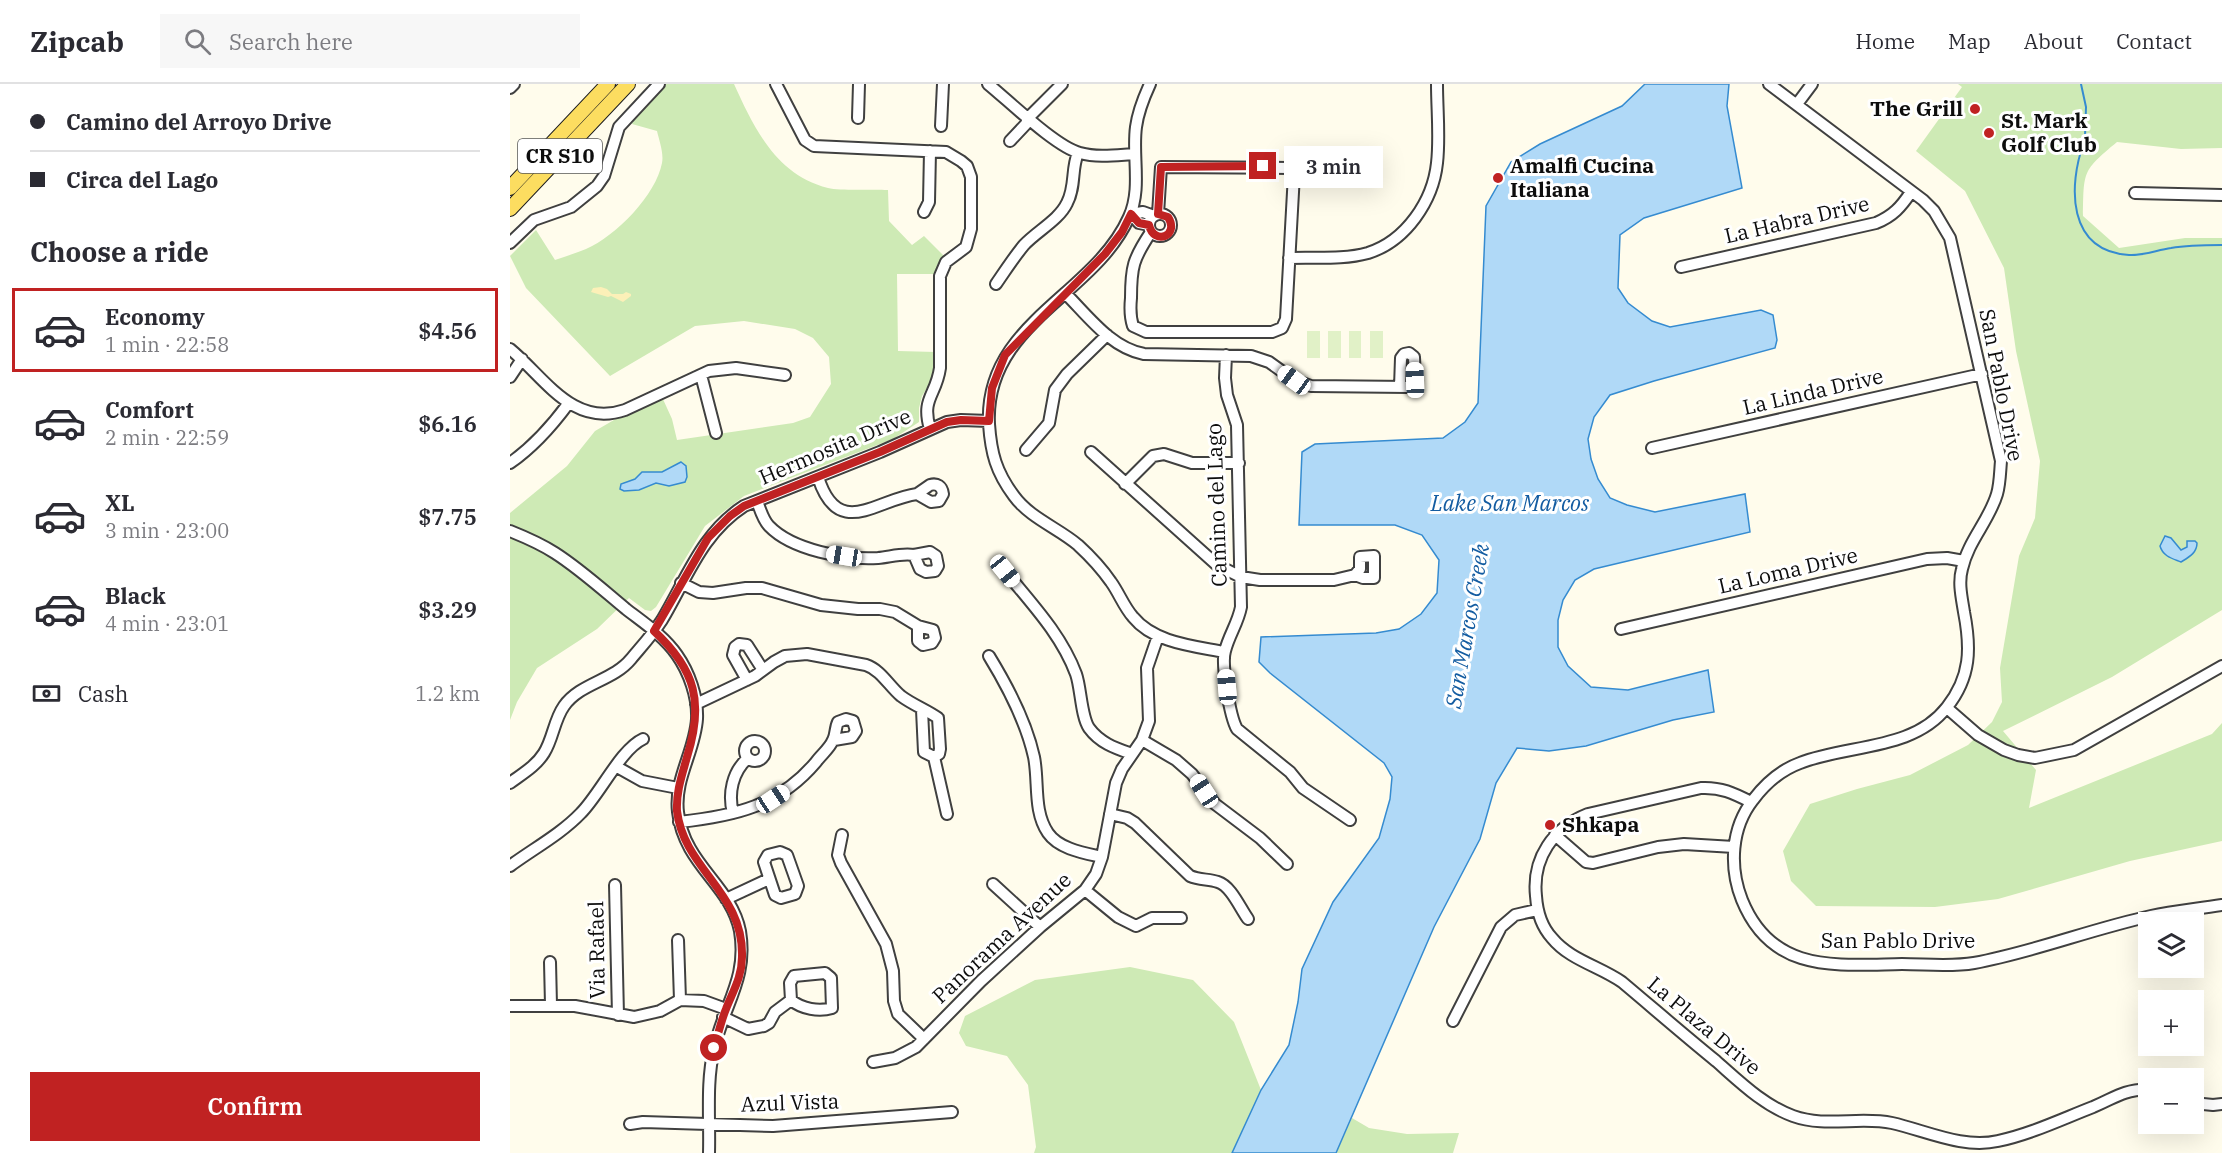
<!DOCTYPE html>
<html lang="en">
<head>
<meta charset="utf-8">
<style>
	:root { --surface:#fff; --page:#f7f7f7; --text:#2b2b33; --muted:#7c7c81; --line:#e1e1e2; --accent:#c02222 }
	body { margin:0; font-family:"IBM Plex Serif",serif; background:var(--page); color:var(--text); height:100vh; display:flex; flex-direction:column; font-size:22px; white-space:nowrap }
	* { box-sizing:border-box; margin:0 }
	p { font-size:20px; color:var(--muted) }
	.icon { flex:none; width:33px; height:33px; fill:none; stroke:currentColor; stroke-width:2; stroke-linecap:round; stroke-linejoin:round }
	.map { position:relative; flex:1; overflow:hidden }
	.details { display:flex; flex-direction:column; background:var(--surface); width:510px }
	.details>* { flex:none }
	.guide { display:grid; align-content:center; height:132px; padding:0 30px; background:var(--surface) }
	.tools { position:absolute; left:1628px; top:828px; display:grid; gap:12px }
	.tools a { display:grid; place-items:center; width:66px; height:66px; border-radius:0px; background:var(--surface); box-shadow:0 6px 24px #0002; font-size:30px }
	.end { position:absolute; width:27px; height:27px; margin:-14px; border:8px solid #c02222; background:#fff; box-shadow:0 0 0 3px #fff }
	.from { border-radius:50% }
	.bubble { position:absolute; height:42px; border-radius:0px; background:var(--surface); box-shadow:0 6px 24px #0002; font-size:20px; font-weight:600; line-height:42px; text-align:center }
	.car { position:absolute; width:18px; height:36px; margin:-18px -9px; border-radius:8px; box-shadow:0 0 4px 2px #0007; background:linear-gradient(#fff 24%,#345 0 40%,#fff 0 76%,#345 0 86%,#fff 0) }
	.guide b { display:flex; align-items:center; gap:21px; height:57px; font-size:22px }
	.guide b+b { border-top:2px solid var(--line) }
	.guide i { width:15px; height:15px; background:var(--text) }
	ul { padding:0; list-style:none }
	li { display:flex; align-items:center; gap:18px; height:84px; margin:0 12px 9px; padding:0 18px; border:3px solid transparent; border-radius:0px }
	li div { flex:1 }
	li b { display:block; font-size:22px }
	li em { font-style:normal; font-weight:600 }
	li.selected { border-color:var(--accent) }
	li>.icon { width:54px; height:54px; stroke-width:1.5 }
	h2 { padding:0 30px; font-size:27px; line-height:72px }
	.pay { display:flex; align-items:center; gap:15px; height:66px; padding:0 30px; font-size:22px }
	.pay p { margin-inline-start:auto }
	.primary-button { display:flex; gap:12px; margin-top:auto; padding:12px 30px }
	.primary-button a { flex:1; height:69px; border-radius:0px; background:var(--accent); color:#fff; font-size:24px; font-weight:600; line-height:69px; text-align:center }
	header { display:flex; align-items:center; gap:36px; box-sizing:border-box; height:84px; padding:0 30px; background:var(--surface); border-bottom:2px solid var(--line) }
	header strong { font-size:28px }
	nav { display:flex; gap:33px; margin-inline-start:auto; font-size:21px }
	.search { width:420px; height:54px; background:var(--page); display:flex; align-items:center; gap:15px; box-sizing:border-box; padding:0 21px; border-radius:0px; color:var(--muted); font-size:22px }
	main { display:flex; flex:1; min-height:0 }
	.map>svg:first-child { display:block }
	.green { fill:#ceeab5 }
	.sand { fill:#fcf0b8 }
	.pitch { fill:#e1f1c7 }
	.water { fill:#b0d9f7; stroke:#358bd0; stroke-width:1.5 }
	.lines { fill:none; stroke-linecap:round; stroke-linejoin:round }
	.stream { stroke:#358bd0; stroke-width:2 }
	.minor-casing { stroke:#404040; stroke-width:14 }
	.major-casing { stroke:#1e1e1e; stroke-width:16 }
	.minor { stroke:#fff; stroke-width:10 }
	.major { stroke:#fcdd60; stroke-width:14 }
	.route { stroke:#c02222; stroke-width:8 }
	.poi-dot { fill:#c02222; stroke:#fff; stroke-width:2 }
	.labels { text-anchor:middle; stroke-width:6; stroke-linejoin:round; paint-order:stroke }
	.shield { fill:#fff; stroke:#565656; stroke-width:1.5 }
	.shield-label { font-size:20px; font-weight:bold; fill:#0d0d0d }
	.poi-label { font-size:21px; font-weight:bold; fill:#0d0d0d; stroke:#fff; text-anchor:start }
	.street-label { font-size:21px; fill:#0d0d0d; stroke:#fff }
	.water-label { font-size:22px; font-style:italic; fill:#135ca1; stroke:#fff }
</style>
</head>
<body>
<header>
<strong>Zipcab</strong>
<div class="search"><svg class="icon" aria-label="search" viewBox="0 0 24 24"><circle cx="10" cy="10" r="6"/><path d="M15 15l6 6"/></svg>Search here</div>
<nav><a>Home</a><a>Map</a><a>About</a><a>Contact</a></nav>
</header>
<main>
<section class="details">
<div class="guide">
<b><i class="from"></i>Camino del Arroyo Drive</b>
<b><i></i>Circa del Lago</b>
</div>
<h2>Choose a ride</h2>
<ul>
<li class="selected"><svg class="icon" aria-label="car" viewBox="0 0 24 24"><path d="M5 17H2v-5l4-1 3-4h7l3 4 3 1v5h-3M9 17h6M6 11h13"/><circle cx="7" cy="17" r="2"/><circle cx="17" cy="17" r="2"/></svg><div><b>Economy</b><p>1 min · 22:58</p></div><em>$4.56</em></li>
<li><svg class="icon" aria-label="car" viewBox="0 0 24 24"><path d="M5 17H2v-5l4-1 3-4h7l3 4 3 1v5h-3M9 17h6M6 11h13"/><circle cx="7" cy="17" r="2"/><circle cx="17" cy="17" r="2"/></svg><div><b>Comfort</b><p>2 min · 22:59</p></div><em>$6.16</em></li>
<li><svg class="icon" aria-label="car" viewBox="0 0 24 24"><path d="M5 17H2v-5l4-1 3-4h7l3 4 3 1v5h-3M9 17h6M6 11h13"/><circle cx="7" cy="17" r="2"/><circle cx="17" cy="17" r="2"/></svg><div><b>XL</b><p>3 min · 23:00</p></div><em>$7.75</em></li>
<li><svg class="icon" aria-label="car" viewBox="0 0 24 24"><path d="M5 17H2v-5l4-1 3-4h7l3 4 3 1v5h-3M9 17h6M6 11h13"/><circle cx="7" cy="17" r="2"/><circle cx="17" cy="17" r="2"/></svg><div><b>Black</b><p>4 min · 23:01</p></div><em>$3.29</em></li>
</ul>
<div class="pay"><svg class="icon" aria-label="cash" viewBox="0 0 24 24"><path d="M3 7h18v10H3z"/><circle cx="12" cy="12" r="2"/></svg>Cash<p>1.2 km</p></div>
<div class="primary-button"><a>Confirm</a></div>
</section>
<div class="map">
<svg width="1712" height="1069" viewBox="0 0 1712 1069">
	<rect width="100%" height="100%" fill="#fffcec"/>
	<path class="green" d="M 152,0 L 224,0 C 244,44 266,91 318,104 C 330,107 363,105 378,106 L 379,137 L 402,161 L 414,152 L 435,173 L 428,180 L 424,190 L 387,190 L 388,267 L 426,268 L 425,291 L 412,312 L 409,324 L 409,338 L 383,355 L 234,412 L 195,442 L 146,523 L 141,527 L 135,526 L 119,514 L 87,545 L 27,584 L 7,618 L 0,636 L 0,429 L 57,382 L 85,347 L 128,322 L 152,313 L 162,335 L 167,356 L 283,339 L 300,333 L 321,300 L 319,273 L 303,254 L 285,245 L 234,237 L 185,242 L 100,292 L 16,204 L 0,172 L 26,146 L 45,176 C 56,172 67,169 76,165 C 106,152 146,111 152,79 C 154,69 149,56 147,47 L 122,40 L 127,27 Z
		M 1448,0 L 1712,0 L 1712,64 L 1671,65 L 1607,58 C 1572,87 1574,87 1573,132 L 1609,164 L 1675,154 L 1712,154 L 1712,526 L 1602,593 L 1493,647 L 1526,686 L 1519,724 L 1702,650 L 1712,639 L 1712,757 L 1620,777 L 1488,815 L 1425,823 L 1306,822 L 1281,797 L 1273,767 L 1300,720 L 1347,705 L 1400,691 L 1458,661 L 1482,638 L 1492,618 L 1490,584 L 1509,472 L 1525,434 L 1530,377 L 1506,267 L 1494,184 L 1455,107 L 1406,67 L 1452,3 Z
		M 620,883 L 683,896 L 724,938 L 751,1006 L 722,1069 L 524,1069 L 526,1063 L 518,1001 L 497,972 L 456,962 L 449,949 L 455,932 L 525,896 Z
		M 842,1034 L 859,1044 L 897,1050 L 949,1049 L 943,1069 L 826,1069 Z"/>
	<path class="sand" d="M 91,203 L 97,205 L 102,210 L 113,210 L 116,208 L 121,210 L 121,212 L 113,218 L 101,212 L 98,213 L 81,208 L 83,204 Z"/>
	<path class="pitch" d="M 797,247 L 810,247 L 810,274 L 797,274 Z
		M 818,247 L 831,247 L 831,274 L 818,274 Z
		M 839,247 L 851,247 L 851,274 L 839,274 Z
		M 860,247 L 873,247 L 873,274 L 860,274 Z"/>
	<path class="water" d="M 1135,0 L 1219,0 L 1217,22 L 1232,104 L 1134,134 L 1110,151 L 1108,204 L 1118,219 L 1142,237 L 1160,243 L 1251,226 L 1263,231 L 1267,256 L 1265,264 L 1144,297 L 1100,311 L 1084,333 L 1078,355 L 1081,375 L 1088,395 L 1100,414 L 1117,421 L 1145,428 L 1235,410 L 1240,448 L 1084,485 L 1065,496 L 1053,516 L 1048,536 L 1048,563 L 1058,582 L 1081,603 L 1118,606 L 1198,586 L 1204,628 L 1163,636 L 1076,662 L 1039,667 L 1007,664 L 986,699 L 970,755 L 924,843 L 826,1069 L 722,1069 L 751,1006 L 779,961 L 788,918 L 792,885 L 823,818 L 869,754 L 880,715 L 882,693 L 874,679 L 760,589 L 749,578 L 751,553 L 866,549 L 889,545 L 911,530 L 927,509 L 929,476 L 912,451 L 885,441 L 789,441 L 792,368 L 805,360 L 933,354 L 955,338 L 968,319 L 976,122 L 1001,78 L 1030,60 L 1112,22 Z
		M 171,378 L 176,382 L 177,393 L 175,398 L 159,402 L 146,399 L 129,406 L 114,407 L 110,405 L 111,400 L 125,395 L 132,388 L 152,388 Z
		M 1655,452 L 1661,454 L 1671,466 L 1677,463 L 1677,457 L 1685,457 L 1687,459 C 1687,469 1679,473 1671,478 C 1664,475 1653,473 1650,462 Z"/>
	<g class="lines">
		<path class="stream" d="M 1571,0 L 1576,23 L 1575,53
			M 1574,58 C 1558,102 1557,167 1619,171 C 1633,172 1647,166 1661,164 C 1678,161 1695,161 1712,161"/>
		<defs>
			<path id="minor" d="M 266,0 L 295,56 L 304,62 L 436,68 L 451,77 L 457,82 L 461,93 L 461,145 L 456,163 L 436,178 L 430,192 L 430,284 C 426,312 411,314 420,345
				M 478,0 C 499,17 546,63 570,69 C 588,74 607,71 625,70
				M 640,0 C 634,13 628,28 626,43 C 622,72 632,105 619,133 C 584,212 474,239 479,340 C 481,369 486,388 504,412 C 520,434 548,444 568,461 C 580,472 592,485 601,498 C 609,509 614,523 623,533 C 644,559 684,562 714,568
				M 1259,0 L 1413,116 L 1424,127 L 1440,154 L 1491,377 C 1490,388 1490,400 1487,410 C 1479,437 1458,457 1452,485 C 1448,499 1452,515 1454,528 C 1461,564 1461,593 1437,623 C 1403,667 1338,660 1290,679 C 1271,686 1255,700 1243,716 C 1221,744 1219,783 1232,816 C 1262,890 1326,881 1392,880 C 1415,880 1441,883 1464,879 C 1524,868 1581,845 1641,832 C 1664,827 1688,825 1712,821
				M 0,4 L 4,0
				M 1287,20 L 1302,0
				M 348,34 L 349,0
				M 431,42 L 433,0
				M 500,57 L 516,40 L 518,34 L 552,0
				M 1625,109 L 1712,111
				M 414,128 L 419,118 L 420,67
				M639 141a11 11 0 1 1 22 0a11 11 0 1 1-22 0Z
				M 639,141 L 629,139 L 621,130 L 633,128 L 644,132
				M 641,148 C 623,175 621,183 621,214 C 620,224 620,233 623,242 L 636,248 L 762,248 L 772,244 L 776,235 L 784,90 L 779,84 L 651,83 L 648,130
				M 0,159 L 24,136 L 61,123 L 87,102 L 94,92 L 109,43 L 149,0
				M 779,174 C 805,173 833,176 858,169 C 896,157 923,117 927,79 C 930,53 927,26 927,0
				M 1171,183 L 1366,139 C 1383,132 1391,123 1401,108
				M 486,200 C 495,187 504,173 514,161 C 527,147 549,136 557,119 C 566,102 561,85 568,69
				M 555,209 C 578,232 601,264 634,270 L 741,272 L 759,278 L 784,296 L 801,302 L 899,303 L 903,302 L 905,296 L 904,273 L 899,269 L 894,270 L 891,274 L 890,303
				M 0,265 C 35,294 63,344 115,326 L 199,287 L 226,284 L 275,291
				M 716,271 L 715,294 L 717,311 L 727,341 L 731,523 C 728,539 719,551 715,567 C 711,580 720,633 727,645 L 780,688 L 793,704 L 840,736
				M 191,291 L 206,349
				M 0,293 L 12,275
				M 1142,364 L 1472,290
				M 516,366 L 539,339 L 545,306 L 557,290 L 597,251
				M 581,368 L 707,481 L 731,493 L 750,496 L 824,496 L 845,491 L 853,494 L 864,494 L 864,472 L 850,473 L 850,485 L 845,491
				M 0,379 C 23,363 41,343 58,320
				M 308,393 C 328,457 367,415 407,410
				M 615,400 L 643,372 L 654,370 L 682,379 L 729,379
				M 420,401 C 427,399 432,402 433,410 L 429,417 L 421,418 L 407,410 Z
				M 247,417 C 250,425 253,436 259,442 C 282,466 335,476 368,474 C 380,473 391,469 404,471
				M 0,447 C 15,453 31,460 45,469 C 70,485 93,506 116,525 C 134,539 154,552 167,571 C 179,588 188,613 187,635 C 185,667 164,695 168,728 C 174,781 221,801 230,847 C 238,895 214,920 204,965 C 196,998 200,1035 199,1069
				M 420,468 L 426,472 L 428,482 L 425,487 L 416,488 L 410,485 L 404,471 Z
				M 495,487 C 521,519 551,550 566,590 C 571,604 571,632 579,644 C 590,659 605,664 622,670
				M 171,499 L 189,508 L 203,509 L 236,504 L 252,504 L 311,521 L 348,525 L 370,525 L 385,528 L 408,542
				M 408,542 L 423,546 L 425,554 L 422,559 L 413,561 L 408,557 Z
				M 1111,545 L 1417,475 L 1437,474 L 1454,477
				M 479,572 C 498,603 516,637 524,673 C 529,698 523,727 538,749 C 549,765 574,769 592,773
				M 237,596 L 223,571 L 225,563 L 229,560 L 237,561 L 253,586
				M 186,620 L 245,592 L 264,578 L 275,572 L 297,570 L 356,581 C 371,586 379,602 391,612 C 403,621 417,626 428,634 L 430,665 L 429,670 L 424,673
				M 1437,624 L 1468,651 L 1494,666 L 1508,671 L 1525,674 L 1564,666 L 1712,582
				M 412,626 L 414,668 L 424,673
				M 632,656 L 666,676 L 682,690 L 705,720 L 750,754 L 777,780
				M235 667a10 10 0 1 1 20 0a10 10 0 1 1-20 0Z
				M 424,673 L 437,730
				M 107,683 L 132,697 L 168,704
				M 0,699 C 12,690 26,682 34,669 C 43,655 44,636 54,622 C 70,599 103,597 121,575 C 131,563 143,550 152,536 C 177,494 192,449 234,422 L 370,368 L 437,338 L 451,336 L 479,337
				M 1241,718 C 1223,709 1211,703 1191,704 L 1078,730 C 1043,744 1022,774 1026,812 C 1027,827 1031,842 1042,854 C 1060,876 1089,882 1112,898 C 1143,924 1174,951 1206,977 C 1230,998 1253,1021 1283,1032 C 1316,1044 1349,1032 1382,1039 C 1417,1047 1453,1065 1488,1057 C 1521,1050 1552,1035 1583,1023 C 1607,1013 1610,1007 1638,1005
				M 223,729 C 218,710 222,688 238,674
				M 600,730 L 617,734 L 625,739 L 680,792 C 689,796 699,795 708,798 C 721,802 730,824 738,835
				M 169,738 C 225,732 269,722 306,678 C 311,671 320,664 323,656 C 326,651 325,644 328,638 L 336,635 L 343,637 L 346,647 L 342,653 L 324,656
				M 332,751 L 328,771 L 331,779 L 376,860 L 383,887 L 384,917 L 388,930 L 414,955
				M 1045,751 L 1076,778 L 1083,779 L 1148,763 L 1174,760 L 1224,763
				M 270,768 L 277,771 L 288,802 L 285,810 L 271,814 L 265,811 L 254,778 L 258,771 Z
				M 0,782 C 23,765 51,750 71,729 C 90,710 111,665 133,655
				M 483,800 L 530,843
				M 105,801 L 108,931
				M 575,806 L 608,833 L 626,842 L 642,834 L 671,834
				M 216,815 L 259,795
				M 168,856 L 170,916
				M 40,878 L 41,921
				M 315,889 L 321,894 L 322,924 C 309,928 292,925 281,916 L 280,899 L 284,892 Z
				M 0,922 L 65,922 L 124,933 L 150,927 L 170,916 L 194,917 L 216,925
				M 213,933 L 238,945 L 254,942 L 259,939 L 265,928 L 281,916
				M 943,937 L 991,843 L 1005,831 L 1027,826
				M 363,978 L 385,974 L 406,963 L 471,897 L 530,843 L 575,806 L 586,790 L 592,773 L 606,699 L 612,685 L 632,656 L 639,637 L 637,584 L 648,552
				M 1683,1019 L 1703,1021 L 1712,1020
				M 120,1040 L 133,1038 L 263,1042 L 442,1028"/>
			<path id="major" d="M 0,104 L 98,0
				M 0,125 L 118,0"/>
		</defs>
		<use href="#minor" class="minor-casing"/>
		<use href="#major" class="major-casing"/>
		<use href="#minor" class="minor"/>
		<use href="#major" class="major"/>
	</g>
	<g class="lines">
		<path class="route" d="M 204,964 C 208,951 211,937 216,925 C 223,907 232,893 232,873 C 234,808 174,786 167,727 C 166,708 172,691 177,673 C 194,619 186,586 144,547 L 198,454 L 220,432 L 234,422 L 370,368 L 437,338 L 451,336 L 479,337 L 482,304 L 495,271 L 595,170 L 612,148 L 621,130 L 629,139 L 639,141 C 644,162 670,152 658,133 L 648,130 L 651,83 L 753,82"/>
	</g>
	<g class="poi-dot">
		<circle cx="1465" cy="25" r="6"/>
		<circle cx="1479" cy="49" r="6"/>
		<circle cx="988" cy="94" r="6"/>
		<circle cx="1040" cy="741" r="6"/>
	</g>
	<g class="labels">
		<rect class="shield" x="8" y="55" width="84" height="34" rx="4.5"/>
		<g class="shield-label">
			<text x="50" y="79">CR S10</text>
		</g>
		<g class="poi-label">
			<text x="1453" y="32" text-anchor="end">The Grill</text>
			<text x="1491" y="44">St. Mark<tspan x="1491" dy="24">Golf Club</tspan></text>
			<text x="1000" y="89">Amalfi Cucina<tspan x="1000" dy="24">Italiana</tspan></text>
			<text x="1052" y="748">Shkapa</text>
		</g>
		<g class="street-label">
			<text transform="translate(1287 136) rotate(-13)" y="7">La Habra Drive</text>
			<text transform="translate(1491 301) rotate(79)" y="7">San Pablo Drive</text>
			<text transform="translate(1303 308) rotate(-13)" y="7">La Linda Drive</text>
			<text transform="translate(325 363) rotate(-23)" y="7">Hermosita Drive</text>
			<text transform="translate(707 421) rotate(-92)" y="7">Camino del Lago</text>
			<text transform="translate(1278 487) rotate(-13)" y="7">La Loma Drive</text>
			<text transform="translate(492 854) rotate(-43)" y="7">Panorama Avenue</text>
			<text x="1388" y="864">San Pablo Drive</text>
			<text transform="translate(87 866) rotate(-91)" y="7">Via Rafael</text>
			<text transform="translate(1194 942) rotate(40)" y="7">La Plaza Drive</text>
			<text transform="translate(280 1019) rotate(-2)" y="7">Azul Vista</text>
		</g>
		<g class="water-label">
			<text x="1000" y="427">Lake San Marcos</text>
			<text transform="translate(957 542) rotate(-80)" y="8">San Marcos Creek</text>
		</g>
	</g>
</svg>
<div class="tools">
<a><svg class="icon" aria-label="layers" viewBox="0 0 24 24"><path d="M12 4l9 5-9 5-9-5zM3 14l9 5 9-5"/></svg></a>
<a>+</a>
<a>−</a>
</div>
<i class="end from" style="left:204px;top:964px"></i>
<i class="end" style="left:753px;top:82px"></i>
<div class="bubble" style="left:774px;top:62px;width:99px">3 min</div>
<i class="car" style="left:784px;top:296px;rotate:306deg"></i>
<i class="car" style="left:905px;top:296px;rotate:358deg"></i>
<i class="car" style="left:334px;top:472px;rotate:279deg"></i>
<i class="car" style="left:495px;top:487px;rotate:141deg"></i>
<i class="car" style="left:717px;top:603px;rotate:355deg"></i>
<i class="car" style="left:694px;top:707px;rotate:327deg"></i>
<i class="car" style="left:263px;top:715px;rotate:57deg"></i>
</div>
</main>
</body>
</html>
